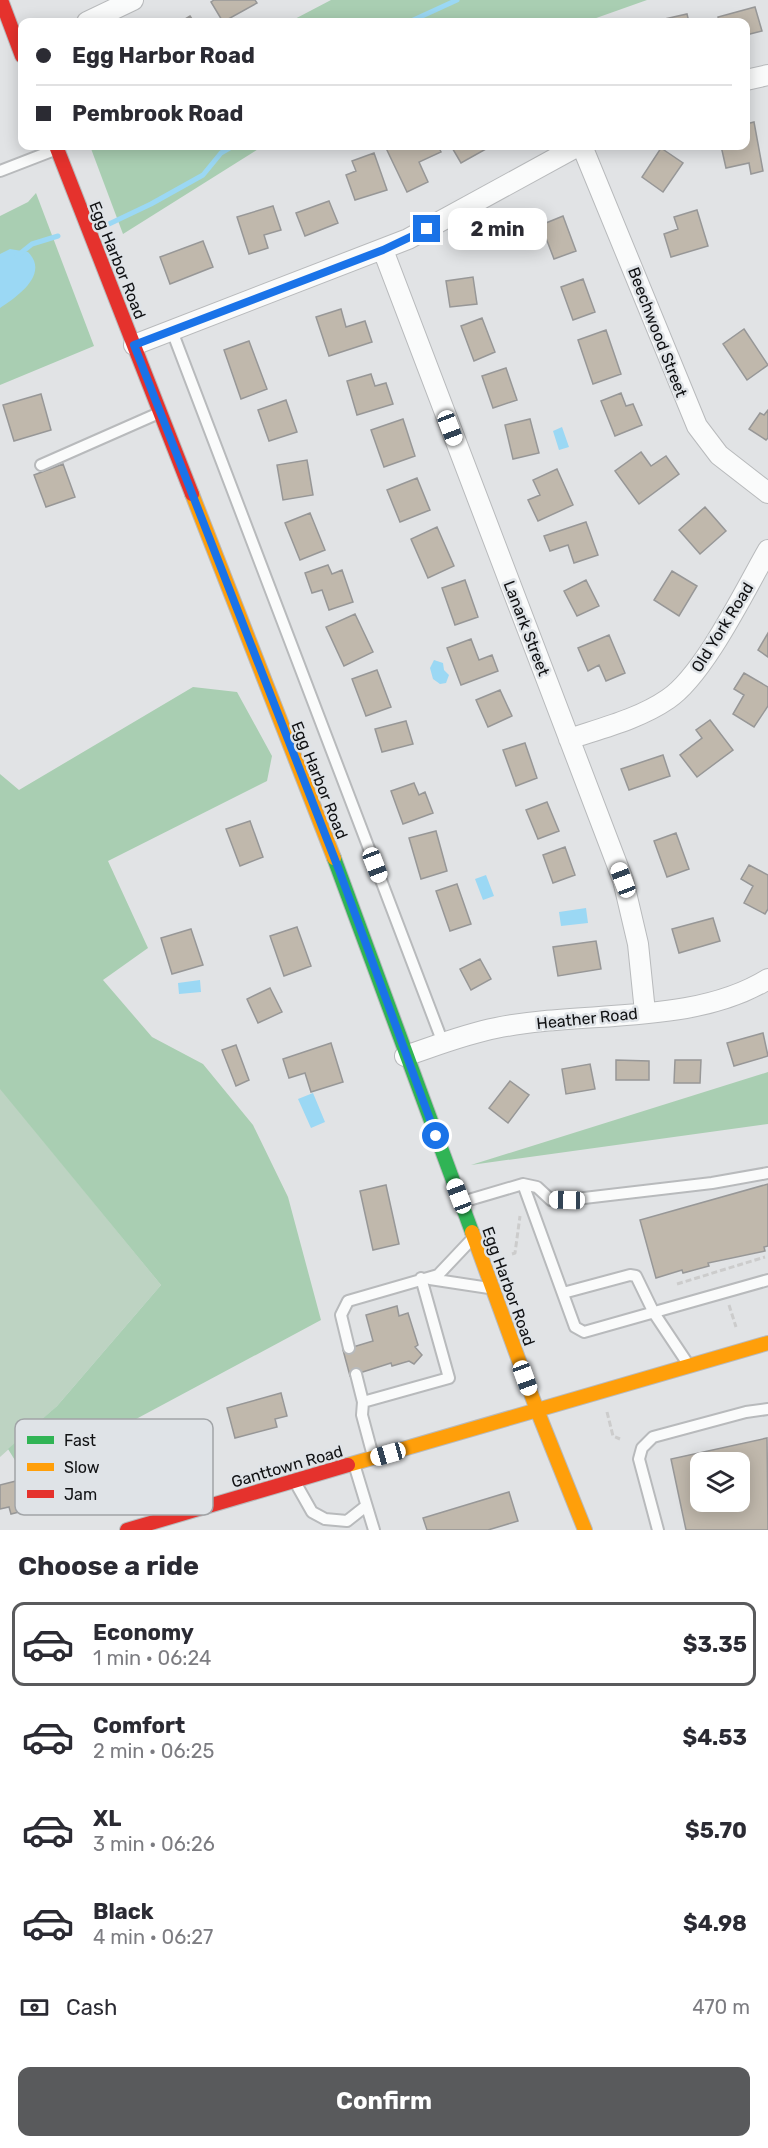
<!DOCTYPE html>
<html lang="en">
<head>
<meta charset="utf-8">
<style>
	:root { --surface:#fff; --page:#f2f2f3; --text:#2b2b33; --muted:#7c7c81; --line:#e1e1e2; --accent:#595a5c }
	body { margin:0; font-family:Rubik,sans-serif; background:var(--page); color:var(--text); height:100vh; display:flex; flex-direction:column; font-size:22px; white-space:nowrap }
	* { box-sizing:border-box; margin:0 }
	p { font-size:20px; color:var(--muted) }
	.icon { flex:none; width:33px; height:33px; fill:none; stroke:currentColor; stroke-width:2; stroke-linecap:round; stroke-linejoin:round }
	.map { position:relative; height:1530px; overflow:hidden }
	.side { display:flex; flex-direction:column; background:var(--surface); flex:1 }
	.side>* { flex:none }
	.top-card { position:absolute; left:18px; top:18px; width:732px; height:132px; border-radius:12px; box-shadow:0 3px 15px #0003; display:grid; align-content:center; height:132px; padding:0 18px; background:var(--surface) }
	.fabs { position:absolute; left:690px; top:1452px; display:grid; gap:12px }
	.fabs a { display:grid; place-items:center; width:60px; height:60px; border-radius:12px; background:var(--surface); box-shadow:0 3px 15px #0003; font-size:30px }
	.end { position:absolute; width:27px; height:27px; margin:-14px; border:8px solid #1a73e8; background:#fff; box-shadow:0 0 0 3px #fff }
	.from { border-radius:50% }
	.bubble { position:absolute; height:42px; border-radius:12px; background:var(--surface); box-shadow:0 3px 15px #0003; font-size:20px; font-weight:700; line-height:42px; text-align:center }
	.car { position:absolute; width:18px; height:36px; margin:-18px -9px; border-radius:8px; box-shadow:0 0 4px 2px #0007; background:linear-gradient(#fff 24%,#345 0 40%,#fff 0 76%,#345 0 86%,#fff 0) }
	.top-card b { display:flex; align-items:center; gap:21px; height:57px; font-size:22px }
	.top-card b+b { border-top:2px solid var(--line) }
	.top-card i { width:15px; height:15px; background:var(--text) }
	ul { padding:0; list-style:none }
	li { display:flex; align-items:center; gap:18px; height:84px; margin:0 12px 9px; padding:0 6px; border:3px solid transparent; border-radius:12px }
	li div { flex:1 }
	li b { display:block; font-size:22px }
	li em { font-style:normal; font-weight:700 }
	li.current { border-color:var(--accent) }
	li>.icon { width:54px; height:54px; stroke-width:1.5 }
	h2 { padding:0 18px; font-size:27px; line-height:72px }
	.pay { display:flex; align-items:center; gap:15px; height:66px; padding:0 18px; font-size:22px }
	.pay p { margin-inline-start:auto }
	.button { display:flex; gap:12px; margin-top:auto; padding:12px 18px }
	.button a { flex:1; height:69px; border-radius:12px; background:var(--accent); color:#fff; font-size:24px; font-weight:700; line-height:69px; text-align:center }
	.map>svg:first-child { display:block }
	.green { fill:#bdd3c2 }
	.forest { fill:#a9ceb2 }
	.water { fill:#9bd8f4 }
	.lines { fill:none; stroke-linecap:round; stroke-linejoin:round }
	.stream { stroke:#9bd8f4; stroke-width:5 }
	.building { fill:#c0b8ac; stroke:#979797; stroke-width:1.5; fill-rule:evenodd }
	.lane-casing { stroke:#b8babc; stroke-width:14 }
	.street-casing { stroke:#b8babc; stroke-width:22 }
	.fast-casing { stroke:#b8babc; stroke-width:16 }
	.slow-casing { stroke:#b8babc; stroke-width:16 }
	.jam-casing { stroke:#b8babc; stroke-width:16 }
	.path { stroke:#ccc; stroke-width:3; stroke-dasharray:6 3; stroke-linecap:butt }
	.lane { stroke:#fafbfb; stroke-width:10 }
	.street { stroke:#fafbfb; stroke-width:20 }
	.fast { stroke:#30b455; stroke-width:14 }
	.slow { stroke:#ff9f0a; stroke-width:14 }
	.jam { stroke:#e5322d; stroke-width:14 }
	.route { stroke:#1a73e8; stroke-width:8 }
	.labels { text-anchor:middle; stroke-width:5; stroke-linejoin:round; paint-order:stroke }
	.street-label { font-size:16px; fill:#101113; stroke:#dfe3e7 }
	.key { fill:#dfe3e7; stroke:#a1a4a7; stroke-width:1.5 }
	.key-label { font-size:16px; fill:#101113 }
</style>
</head>
<body>
<div class="map">
<svg width="768" height="1530" viewBox="0 0 768 1530">
	<rect width="100%" height="100%" fill="#e1e3e5"/>
	<path class="green" d="M 0,1088 L 161,1285 L 57,1406 L 0,1457 Z"/>
	<path class="forest" d="M 331,0 L 647,0 L 585,22 L 289,22 Z
		M 90,146 L 263,146 L 123,234 Z
		M 36,193 L 94,346 L 0,385 L 0,216 L 28,202 Z
		M 193,687 L 237,692 L 272,756 L 267,781 L 108,861 L 148,948 L 103,980 L 152,1037 L 203,1064 L 253,1125 L 288,1197 L 321,1320 L 26,1478 L 8,1449 L 57,1406 L 161,1285 L 0,1089 L 0,774 L 19,790 Z
		M 768,1072 L 768,1124 L 471,1165 Z"/>
	<path class="water" d="M 10,249 L 28,252 C 50,274 17,297 0,308 L 0,254 Z
		M 562,427 L 569,447 L 559,450 L 553,431 Z
		M 434,660 L 443,663 L 444,670 L 449,675 L 446,683 L 440,684 L 433,679 L 430,668 Z
		M 486,875 L 494,896 L 483,900 L 475,879 Z
		M 586,908 L 588,923 L 561,926 L 559,912 Z
		M 200,980 L 201,992 L 179,994 L 178,983 Z
		M 313,1093 L 325,1122 L 311,1128 L 298,1099 Z"/>
	<g class="lines">
		<path class="stream" d="M 409,22 L 457,0
			M 109,224 L 151,204 L 203,175 L 221,153 L 233,146
			M 17,256 L 32,244 L 58,236"/>
	</g>
	<path class="building" d="M 214,0 L 255,0 L 257,3 L 223,22 L 211,2 Z
		M 755,7 L 762,31 L 746,35 L 746,22 L 719,22 L 718,17 Z
		M 687,14 L 689,22 L 661,22 L 660,20 Z
		M 190,16 L 194,22 L 180,22 Z
		M 754,122 L 763,171 L 751,174 L 749,163 L 726,168 L 721,146 L 746,146 L 746,124 Z
		M 385,146 L 438,146 L 441,152 L 419,162 L 428,182 L 407,192 Z
		M 451,146 L 484,146 L 486,149 L 461,163 Z
		M 661,148 L 683,163 L 663,192 L 642,177 Z
		M 374,153 L 387,190 L 355,200 L 346,175 L 356,171 L 352,161 Z
		M 329,201 L 338,223 L 305,236 L 296,213 Z
		M 273,206 L 281,230 L 264,235 L 268,248 L 249,254 L 237,217 Z
		M 697,210 L 708,246 L 671,257 L 664,234 L 678,229 L 674,217 Z
		M 563,216 L 576,251 L 554,259 L 541,225 Z
		M 203,241 L 213,267 L 170,284 L 160,257 Z
		M 473,277 L 477,304 L 450,307 L 446,281 Z
		M 583,279 L 595,312 L 573,320 L 561,287 Z
		M 341,309 L 346,327 L 365,321 L 372,342 L 329,356 L 316,317 Z
		M 482,318 L 495,352 L 474,361 L 461,326 Z
		M 744,329 L 768,365 L 747,380 L 723,344 Z
		M 606,330 L 621,374 L 593,384 L 578,340 Z
		M 249,341 L 267,389 L 241,399 L 224,350 Z
		M 506,368 L 517,400 L 493,408 L 482,376 Z
		M 371,374 L 375,386 L 386,383 L 393,404 L 357,415 L 347,381 Z
		M 621,393 L 626,406 L 633,404 L 642,425 L 615,436 L 601,401 Z
		M 41,394 L 51,430 L 14,441 L 3,405 Z
		M 286,400 L 297,432 L 269,441 L 258,410 Z
		M 768,410 L 768,438 L 766,440 L 749,429 L 760,413 L 764,415 Z
		M 403,419 L 415,456 L 384,467 L 371,430 Z
		M 530,419 L 539,453 L 513,459 L 505,425 Z
		M 641,452 L 651,466 L 666,456 L 679,474 L 639,504 L 615,471 Z
		M 307,460 L 313,495 L 283,500 L 277,465 Z
		M 63,464 L 75,497 L 46,507 L 34,475 Z
		M 557,469 L 573,505 L 538,521 L 528,500 L 540,495 L 533,480 Z
		M 417,478 L 430,510 L 400,522 L 387,490 Z
		M 705,507 L 726,531 L 700,554 L 679,530 Z
		M 310,513 L 325,550 L 300,560 L 285,523 Z
		M 586,522 L 598,555 L 574,563 L 568,545 L 550,551 L 544,536 Z
		M 437,527 L 454,566 L 428,578 L 411,539 Z
		M 328,565 L 332,574 L 342,570 L 353,602 L 329,610 L 322,590 L 312,593 L 305,573 Z
		M 672,571 L 697,586 L 679,616 L 654,600 Z
		M 465,580 L 478,617 L 455,625 L 442,588 Z
		M 586,580 L 599,606 L 577,616 L 564,591 Z
		M 355,614 L 373,652 L 344,666 L 326,627 Z
		M 768,633 L 768,657 L 758,650 Z
		M 609,635 L 625,673 L 606,681 L 599,665 L 588,671 L 578,648 Z
		M 471,639 L 479,660 L 492,655 L 498,671 L 461,685 L 447,648 Z
		M 377,670 L 391,707 L 366,716 L 352,679 Z
		M 744,673 L 768,687 L 768,706 L 754,727 L 733,714 L 744,695 L 734,689 Z
		M 500,690 L 512,716 L 488,727 L 476,700 Z
		M 710,720 L 733,750 L 697,777 L 680,755 L 702,738 L 696,730 Z
		M 406,721 L 413,744 L 382,752 L 375,729 Z
		M 525,743 L 537,778 L 516,786 L 503,750 Z
		M 663,755 L 670,776 L 629,790 L 621,769 Z
		M 414,783 L 419,795 L 425,792 L 433,813 L 403,824 L 391,791 Z
		M 547,802 L 559,831 L 538,839 L 526,810 Z
		M 250,821 L 263,857 L 240,866 L 226,829 Z
		M 436,831 L 447,871 L 421,879 L 409,838 Z
		M 676,833 L 689,869 L 667,877 L 654,841 Z
		M 565,847 L 575,875 L 553,883 L 543,855 Z
		M 749,865 L 768,875 L 768,909 L 765,914 L 744,903 L 753,886 L 741,879 Z
		M 457,884 L 471,924 L 450,931 L 436,891 Z
		M 713,918 L 720,941 L 679,953 L 672,929 Z
		M 297,927 L 311,966 L 284,976 L 270,936 Z
		M 191,929 L 203,965 L 172,974 L 161,938 Z
		M 596,941 L 601,969 L 558,976 L 553,947 Z
		M 480,959 L 491,979 L 471,990 L 460,969 Z
		M 270,988 L 282,1012 L 258,1023 L 247,999 Z
		M 763,1033 L 768,1056 L 734,1066 L 727,1043 Z
		M 331,1043 L 343,1082 L 311,1092 L 305,1073 L 289,1078 L 283,1059 Z
		M 236,1045 L 249,1080 L 236,1086 L 222,1050 Z
		M 616,1060 L 649,1061 L 649,1080 L 616,1080 Z
		M 675,1060 L 701,1060 L 700,1083 L 674,1083 Z
		M 590,1064 L 595,1089 L 566,1094 L 562,1069 Z
		M 510,1081 L 529,1095 L 508,1123 L 489,1108 Z
		M 768,1184 L 768,1246 L 764,1247 L 765,1251 L 708,1263 L 709,1266 L 683,1273 L 682,1270 L 656,1278 L 640,1220 Z
		M 386,1185 L 399,1244 L 373,1250 L 360,1191 Z
		M 397,1306 L 399,1316 L 408,1313 L 418,1345 L 415,1347 L 422,1355 L 414,1364 L 409,1361 L 392,1366 L 391,1363 L 350,1376 L 343,1350 L 373,1341 L 366,1315 Z
		M 281,1393 L 287,1416 L 275,1419 L 277,1427 L 235,1438 L 227,1408 Z
		M 767,1438 L 768,1530 L 686,1530 L 671,1459 ZM 700,1462 L 740,1462 L 740,1502 L 700,1502 Z
		M 20,1480 L 27,1510 L 11,1514 L 9,1507 L 0,1509 L 0,1485 Z
		M 509,1492 L 518,1521 L 488,1530 L 427,1530 L 423,1518 Z"/>
	<g class="lines">
		<defs>
			<path id="lane" d="M 0,171 L 57,149
				M 172,331 L 443,1043
				M 41,465 L 159,413
				M 523,1184 L 575,1327 L 584,1332 L 768,1280
				M 462,1202 L 523,1184 L 537,1187 L 551,1200 L 567,1200 L 712,1183 L 768,1173
				M 430,1279 L 489,1288
				M 563,1293 L 630,1275 L 636,1276 L 654,1313 L 688,1364
				M 349,1348 L 341,1315 L 348,1301 L 438,1275 L 472,1239
				M 356,1374 L 363,1402
				M 373,1456 L 362,1415 L 363,1402 L 449,1378 L 421,1278
				M 354,1464 L 374,1530
				M 295,1482 L 312,1512 L 325,1519 L 347,1521 L 366,1506
				M 658,1530 L 639,1459 L 642,1448 L 653,1437 L 746,1412 L 768,1409"/>
			<path id="street" d="M 87,22 L 133,0
				M 746,80 L 768,75
				M 582,146 L 697,426 L 719,455 L 768,493
				M 383,250 L 623,880 L 638,944 L 645,1012
				M 134,345 L 408,239 L 578,146
				M 569,739 C 602,728 639,719 668,699 C 704,675 745,590 768,550
				M 405,1056 C 435,1046 465,1034 496,1028 C 582,1010 692,1026 768,979"/>
			<path id="fast" d="M 334,858 L 472,1232"/>
			<path id="slow" d="M 192,494 L 334,858
				M 472,1232 L 537,1410 L 585,1530
				M 348,1465 L 768,1343"/>
			<path id="jam" d="M 1,0 L 22,56
				M 56,146 L 192,494
				M 127,1530 L 348,1465"/>
		</defs>
		<use href="#lane" class="lane-casing"/>
		<use href="#street" class="street-casing"/>
		<use href="#fast" class="fast-casing"/>
		<use href="#slow" class="slow-casing"/>
		<use href="#jam" class="jam-casing"/>
		<path class="path" d="M 512,1254 L 515,1253 L 520,1216
			M 677,1284 L 765,1257
			M 729,1305 L 736,1327
			M 607,1412 L 613,1436 L 620,1439"/>
		<use href="#lane" class="lane"/>
		<use href="#street" class="street"/>
		<use href="#fast" class="fast"/>
		<use href="#slow" class="slow"/>
		<use href="#jam" class="jam"/>
	</g>
	<g class="lines">
		<path class="route" d="M 427,229 L 383,250 L 134,345 L 339,870 L 436,1136"/>
	</g>
	<g class="labels">
		<g class="street-label">
			<text transform="translate(118 260) rotate(68)" y="6">Egg Harbor Road</text>
			<text transform="translate(658 332) rotate(69)" y="6">Beechwood Street</text>
			<text transform="translate(722 627) rotate(-58)" y="6">Old York Road</text>
			<text transform="translate(527 628) rotate(69)" y="6">Lanark Street</text>
			<text transform="translate(320 780) rotate(68)" y="6">Egg Harbor Road</text>
			<text transform="translate(587 1018) rotate(-6)" y="6">Heather Road</text>
			<text transform="translate(509 1286) rotate(70)" y="6">Egg Harbor Road</text>
			<text transform="translate(287 1466) rotate(-16)" y="6">Ganttown Road</text>
		</g>
	</g>
	<rect x="15" y="1419" width="198" height="96" rx="9" class="key"/>
	<rect x="27" y="1436" width="27" height="8" fill="#30b455"/>
	<rect x="27" y="1463" width="27" height="8" fill="#ff9f0a"/>
	<rect x="27" y="1490" width="27" height="8" fill="#e5322d"/>
	<g class="key-label">
		<text x="64" y="1446">Fast</text>
		<text x="64" y="1473">Slow</text>
		<text x="64" y="1500">Jam</text>
	</g>
</svg>
<div class="fabs">
<a><svg class="icon" aria-label="layers" viewBox="0 0 24 24"><path d="M12 4l9 5-9 5-9-5zM3 14l9 5 9-5"/></svg></a>
</div>
<i class="end from" style="left:436px;top:1136px"></i>
<i class="end" style="left:427px;top:229px"></i>
<div class="bubble" style="left:448px;top:208px;width:99px">2 min</div>
<i class="car" style="left:450px;top:428px;rotate:159deg"></i>
<i class="car" style="left:375px;top:865px;rotate:159deg"></i>
<i class="car" style="left:623px;top:880px;rotate:339deg"></i>
<i class="car" style="left:459px;top:1196px;rotate:339deg"></i>
<i class="car" style="left:567px;top:1200px;rotate:271deg"></i>
<i class="car" style="left:525px;top:1378px;rotate:160deg"></i>
<i class="car" style="left:388px;top:1454px;rotate:254deg"></i>
<div class="top-card">
<b><i class="from"></i>Egg Harbor Road</b>
<b><i></i>Pembrook Road</b>
</div>
</div>
<section class="side">
<h2>Choose a ride</h2>
<ul>
<li class="current"><svg class="icon" aria-label="car" viewBox="0 0 24 24"><path d="M5 17H2v-5l4-1 3-4h7l3 4 3 1v5h-3M9 17h6M6 11h13"/><circle cx="7" cy="17" r="2"/><circle cx="17" cy="17" r="2"/></svg><div><b>Economy</b><p>1 min · 06:24</p></div><em>$3.35</em></li>
<li><svg class="icon" aria-label="car" viewBox="0 0 24 24"><path d="M5 17H2v-5l4-1 3-4h7l3 4 3 1v5h-3M9 17h6M6 11h13"/><circle cx="7" cy="17" r="2"/><circle cx="17" cy="17" r="2"/></svg><div><b>Comfort</b><p>2 min · 06:25</p></div><em>$4.53</em></li>
<li><svg class="icon" aria-label="car" viewBox="0 0 24 24"><path d="M5 17H2v-5l4-1 3-4h7l3 4 3 1v5h-3M9 17h6M6 11h13"/><circle cx="7" cy="17" r="2"/><circle cx="17" cy="17" r="2"/></svg><div><b>XL</b><p>3 min · 06:26</p></div><em>$5.70</em></li>
<li><svg class="icon" aria-label="car" viewBox="0 0 24 24"><path d="M5 17H2v-5l4-1 3-4h7l3 4 3 1v5h-3M9 17h6M6 11h13"/><circle cx="7" cy="17" r="2"/><circle cx="17" cy="17" r="2"/></svg><div><b>Black</b><p>4 min · 06:27</p></div><em>$4.98</em></li>
</ul>
<div class="pay"><svg class="icon" aria-label="cash" viewBox="0 0 24 24"><path d="M3 7h18v10H3z"/><circle cx="12" cy="12" r="2"/></svg>Cash<p>470 m</p></div>
<div class="button"><a>Confirm</a></div>
</section>
</body>
</html>
